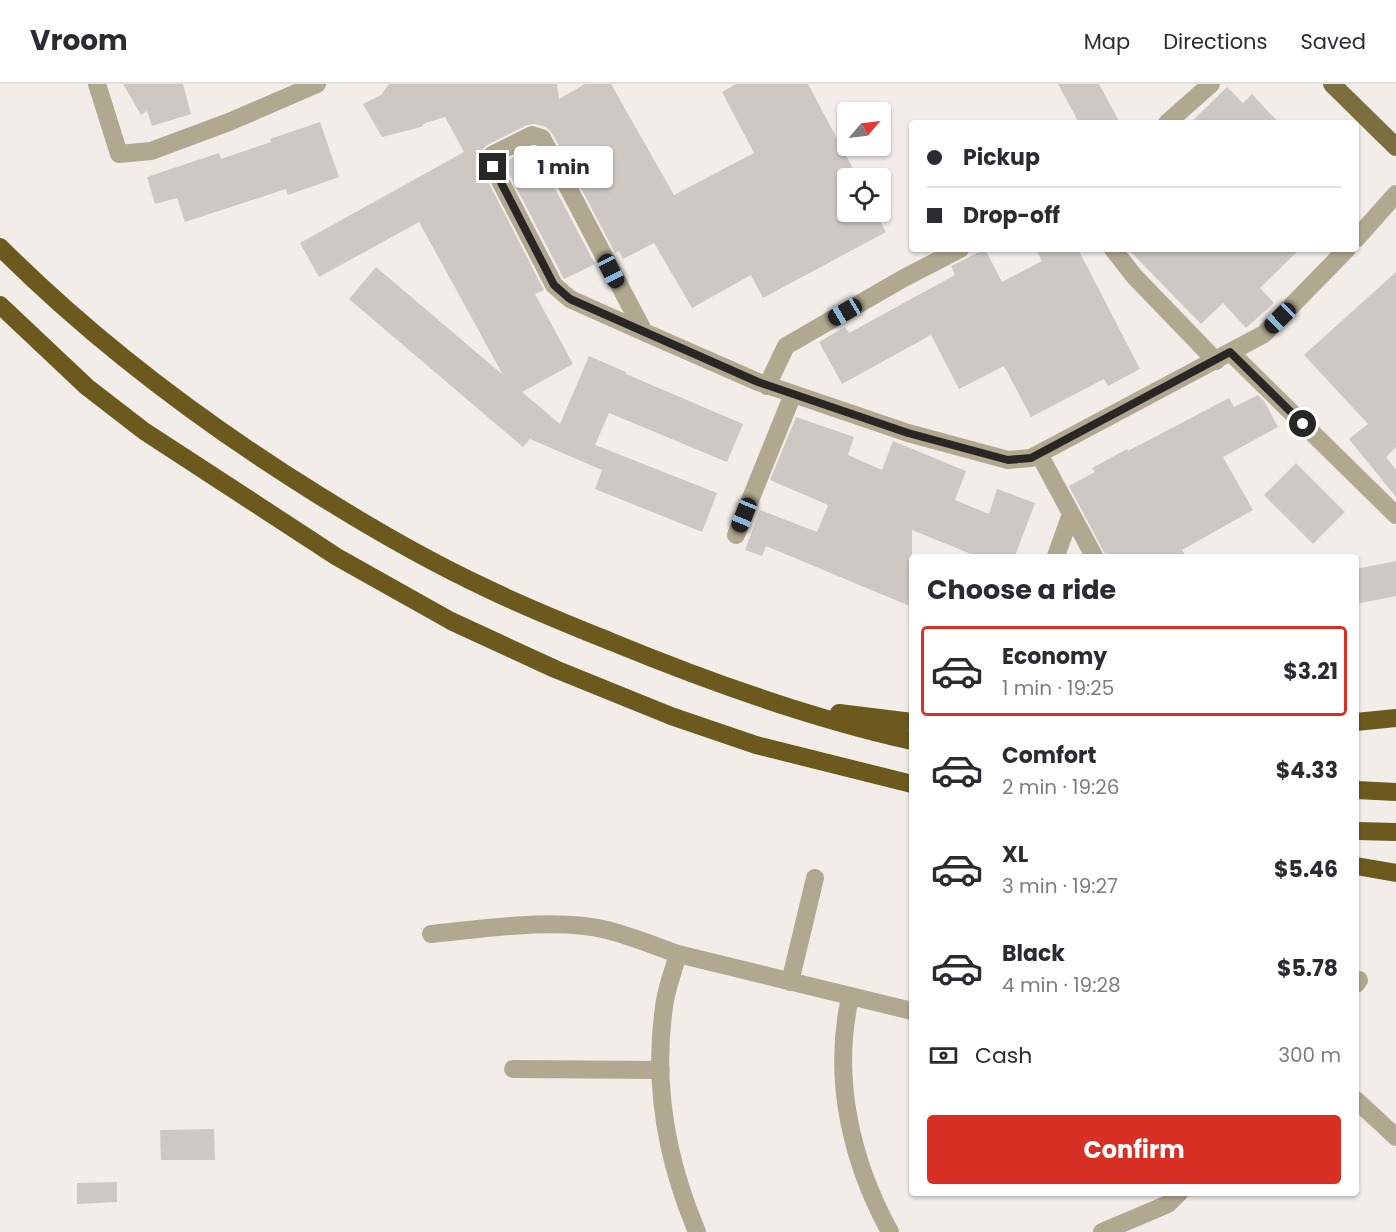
<!DOCTYPE html>
<html lang="en">
<head>
<meta charset="utf-8">
<style>
	:root { --surface:#fff; --page:#f7f7f7; --text:#2b2b33; --muted:#7c7c81; --line:#e1e1e2; --accent:#d93025 }
	body { margin:0; font-family:Poppins,sans-serif; background:var(--page); color:var(--text); height:100vh; display:flex; flex-direction:column; font-size:22px; white-space:nowrap }
	* { box-sizing:border-box; margin:0 }
	p { font-size:20px; color:var(--muted) }
	.icon { flex:none; width:33px; height:33px; fill:none; stroke:currentColor; stroke-width:2; stroke-linecap:round; stroke-linejoin:round }
	.map { position:relative; flex:1; overflow:hidden }
	.side { position:absolute; left:909px; top:470px; width:450px; height:642px; display:flex; flex-direction:column; background:var(--surface); border-radius:6px; box-shadow:0 2px 4px #0004 }
	.side>* { flex:none }
	.top-card { position:absolute; left:909px; top:36px; width:450px; height:132px; border-radius:6px; box-shadow:0 2px 4px #0004; display:grid; align-content:center; height:132px; padding:0 18px; background:var(--surface) }
	.needle { width:39px; rotate:62deg }
	.controls { position:absolute; left:837px; top:18px; display:grid; gap:12px }
	.controls a { display:grid; place-items:center; width:54px; height:54px; border-radius:6px; background:var(--surface); box-shadow:0 2px 4px #0004; font-size:30px }
	.end { position:absolute; width:27px; height:27px; margin:-14px; border:8px solid #292725; background:#fff; box-shadow:0 0 0 3px #fff }
	.from { border-radius:50% }
	.bubble { position:absolute; height:42px; border-radius:6px; background:var(--surface); box-shadow:0 2px 4px #0004; font-size:20px; font-weight:700; line-height:42px; text-align:center }
	.car { position:absolute; width:18px; height:36px; margin:-18px -9px; border-radius:8px; box-shadow:0 0 4px 2px #0007; background:linear-gradient(#222 24%,#8ab4d8 0 40%,#222 0 76%,#8ab4d8 0 86%,#222 0) }
	.top-card b { display:flex; align-items:center; gap:21px; height:57px; font-size:22px }
	.top-card b+b { border-top:2px solid var(--line) }
	.top-card i { width:15px; height:15px; background:var(--text) }
	ul { padding:0; list-style:none }
	li { display:flex; align-items:center; gap:18px; height:90px; margin:0 12px 9px; padding:0 6px; border:3px solid transparent; border-radius:6px }
	li div { flex:1 }
	li b { display:block; font-size:22px }
	li em { font-style:normal; font-weight:700 }
	li.selected { border-color:var(--accent) }
	li>.icon { width:54px; height:54px; stroke-width:1.5 }
	h2 { padding:0 18px; font-size:27px; line-height:72px }
	.pay { display:flex; align-items:center; gap:15px; height:66px; padding:0 18px; font-size:22px }
	.pay p { margin-inline-start:auto }
	.primary-button { display:flex; gap:12px; margin-top:auto; padding:12px 18px }
	.primary-button a { flex:1; height:69px; border-radius:6px; background:var(--accent); color:#fff; font-size:24px; font-weight:700; line-height:69px; text-align:center }
	header { display:flex; align-items:center; gap:36px; box-sizing:border-box; height:84px; padding:0 30px; background:var(--surface); border-bottom:2px solid var(--line) }
	header strong { font-size:28px }
	nav { display:flex; gap:33px; margin-inline-start:auto; font-size:21px }
	.map>svg:first-child { display:block }
	.building { fill:#cdc8c4 }
	.lines { fill:none; stroke-linecap:round; stroke-linejoin:round }
	.minor { stroke:#b1a890; stroke-width:18 }
	.major { stroke:#7d6e3f; stroke-width:18 }
	.highway { stroke:#6b591e; stroke-width:18 }
	.route { stroke:#292725; stroke-width:8 }
</style>
</head>
<body>
<header>
<strong>Vroom</strong>
<nav><a>Map</a><a>Directions</a><a>Saved</a></nav>
</header>
<div class="map">
<svg width="1396" height="1148" viewBox="0 0 1396 1148">
	<rect width="100%" height="100%" fill="#f2ede9"/>
	<path class="building" d="M 123,0 L 183,0 L 191,30 L 152,42 L 147,27 L 141,31 Z
		M 389,0 L 557,0 L 559,15 L 585,0 L 611,0 L 674,111 L 754,69 L 722,8 L 736,0 L 808,0 L 858,94 L 848,94 L 848,128 L 875,128 L 886,148 L 763,214 L 751,191 L 692,224 L 654,159 L 623,175 L 619,167 L 615,169 L 552,49 L 546,43 L 535,40 L 527,41 L 487,61 L 482,66 L 483,88 L 544,206 L 535,210 L 573,280 L 522,308 L 560,340 L 589,272 L 626,288 L 626,290 L 743,340 L 727,378 L 609,329 L 595,361 L 717,409 L 702,448 L 595,405 L 602,386 L 530,355 L 523,363 L 349,215 L 376,183 L 503,291 L 419,138 L 319,193 L 300,159 L 464,68 L 445,33 L 425,39 L 421,43 L 382,53 L 363,20 L 381,11 Z
		M 1058,0 L 1099,0 L 1120,39 L 1079,39 Z
		M 1227,3 L 1243,19 L 1252,10 L 1279,39 L 1190,39 Z
		M 320,38 L 339,93 L 288,111 L 286,105 L 185,138 L 177,114 L 155,120 L 147,93 L 219,69 L 221,75 L 271,58 L 270,55 Z
		M 533,63 L 595,180 L 564,195 L 504,80 L 504,78 Z
		M 985,165 L 1002,198 L 1042,177 L 1036,165 L 1078,165 L 1140,285 L 1108,302 L 1104,295 L 1031,333 L 1004,282 L 959,305 L 931,251 L 842,300 L 819,258 L 845,243 L 849,249 L 955,191 L 951,182 Z
		M 1128,165 L 1300,165 L 1260,204 L 1274,219 L 1246,244 L 1223,219 L 1201,240 Z
		M 1396,188 L 1396,363 L 1386,373 L 1396,386 L 1396,413 L 1349,355 L 1368,340 L 1304,271 Z
		M 1258,311 L 1264,317 L 1278,343 L 1223,373 L 1253,426 L 1182,466 L 1186,472 L 1106,472 L 1069,402 L 1095,388 L 1092,384 L 1127,365 L 1128,367 L 1229,314 L 1234,323 Z
		M 796,333 L 854,353 L 848,371 L 882,386 L 893,357 L 966,387 L 955,416 L 989,430 L 997,405 L 1035,419 L 1015,472 L 976,472 L 912,446 L 912,523 L 766,462 L 762,472 L 745,466 L 760,426 L 817,448 L 828,421 L 770,396 Z
		M 1296,379 L 1345,428 L 1313,460 L 1264,411 Z
		M 1396,477 L 1396,512 L 1356,520 L 1356,485 Z
		M 214,1045 L 215,1076 L 161,1076 L 160,1046 Z
		M 117,1098 L 117,1118 L 77,1120 L 77,1099 Z"/>
	<g class="lines">
		<path class="minor" d="M 97,0 L 119,70 L 151,67 L 229,38 L 317,0
			M 1167,39 L 1211,0
			M 1356,155 L 1396,110
			M 1113,165 L 1134,192 L 1216,277
			M 644,248 L 570,215 L 554,201 L 493,83 L 492,71 L 532,51 L 542,54 L 644,248 L 758,298 L 908,349 L 1008,376 L 1031,374 L 1264,250 L 1347,165
			M 1230,268 L 1396,431
			M 767,302 L 786,262 L 904,194 L 960,165
			M 1039,370 L 1094,472
			M 736,451 L 793,310
			M 1056,472 L 1071,430
			M 431,850 C 483,845 558,833 607,846 C 631,852 655,862 678,870 C 673,888 666,905 664,923 C 653,1000 667,1077 697,1148
			M 678,870 L 912,927
			M 790,898 L 815,794
			M 1356,900 L 1359,896
			M 850,914 C 832,994 851,1077 890,1148
			M 513,985 L 661,986
			M 1356,1016 L 1396,1053
			M 1102,1148 L 1168,1120 L 1180,1108"/>
		<path class="major" d="M 1332,0 L 1396,63"/>
		<path class="highway" d="M 0,163 C 97,260 204,340 320,412 C 373,445 428,477 486,504 C 527,524 570,541 612,558 C 709,598 809,634 912,657
			M 0,221 L 87,303 L 144,347 L 337,473 L 451,537 L 555,585 L 671,632 L 756,661 L 912,700
			M 839,629 L 912,638
			M 1356,638 L 1396,634
			M 1356,706 L 1396,708
			M 1356,747 L 1396,748
			M 1356,782 L 1396,789"/>
	</g>
	<g class="lines">
		<path class="route" d="M 493,83 L 554,201 L 570,215 L 758,298 L 908,349 L 1008,376 L 1031,374 L 1230,268 L 1303,340"/>
	</g>
</svg>
<div class="controls">
<a><svg class="needle" viewBox="-14 -14 28 28"><path d="M0-13l5 13h-10z" fill="#e53935"/><path d="M0 13l5-13h-10z" fill="#7c7c81"/></svg></a>
<a><svg class="icon" aria-label="locate" viewBox="0 0 24 24"><circle cx="12" cy="12" r="6"/><path d="M12 2v4M12 18v4M2 12h4M18 12h4"/></svg></a>
</div>
<i class="end from" style="left:1303px;top:340px"></i>
<i class="end" style="left:493px;top:83px"></i>
<div class="bubble" style="left:514px;top:62px;width:99px">1 min</div>
<i class="car" style="left:611px;top:187px;rotate:153deg"></i>
<i class="car" style="left:845px;top:228px;rotate:240deg"></i>
<i class="car" style="left:1280px;top:234px;rotate:226deg"></i>
<i class="car" style="left:744px;top:431px;rotate:202deg"></i>
<div class="top-card">
<b><i class="from"></i>Pickup</b>
<b><i></i>Drop-off</b>
</div>
<section class="side">
<h2>Choose a ride</h2>
<ul>
<li class="selected"><svg class="icon" aria-label="car" viewBox="0 0 24 24"><path d="M5 17H2v-5l4-1 3-4h7l3 4 3 1v5h-3M9 17h6M6 11h13"/><circle cx="7" cy="17" r="2"/><circle cx="17" cy="17" r="2"/></svg><div><b>Economy</b><p>1 min · 19:25</p></div><em>$3.21</em></li>
<li><svg class="icon" aria-label="car" viewBox="0 0 24 24"><path d="M5 17H2v-5l4-1 3-4h7l3 4 3 1v5h-3M9 17h6M6 11h13"/><circle cx="7" cy="17" r="2"/><circle cx="17" cy="17" r="2"/></svg><div><b>Comfort</b><p>2 min · 19:26</p></div><em>$4.33</em></li>
<li><svg class="icon" aria-label="car" viewBox="0 0 24 24"><path d="M5 17H2v-5l4-1 3-4h7l3 4 3 1v5h-3M9 17h6M6 11h13"/><circle cx="7" cy="17" r="2"/><circle cx="17" cy="17" r="2"/></svg><div><b>XL</b><p>3 min · 19:27</p></div><em>$5.46</em></li>
<li><svg class="icon" aria-label="car" viewBox="0 0 24 24"><path d="M5 17H2v-5l4-1 3-4h7l3 4 3 1v5h-3M9 17h6M6 11h13"/><circle cx="7" cy="17" r="2"/><circle cx="17" cy="17" r="2"/></svg><div><b>Black</b><p>4 min · 19:28</p></div><em>$5.78</em></li>
</ul>
<div class="pay"><svg class="icon" aria-label="cash" viewBox="0 0 24 24"><path d="M3 7h18v10H3z"/><circle cx="12" cy="12" r="2"/></svg>Cash<p>300 m</p></div>
<div class="primary-button"><a>Confirm</a></div>
</section>
</div>
</body>
</html>
